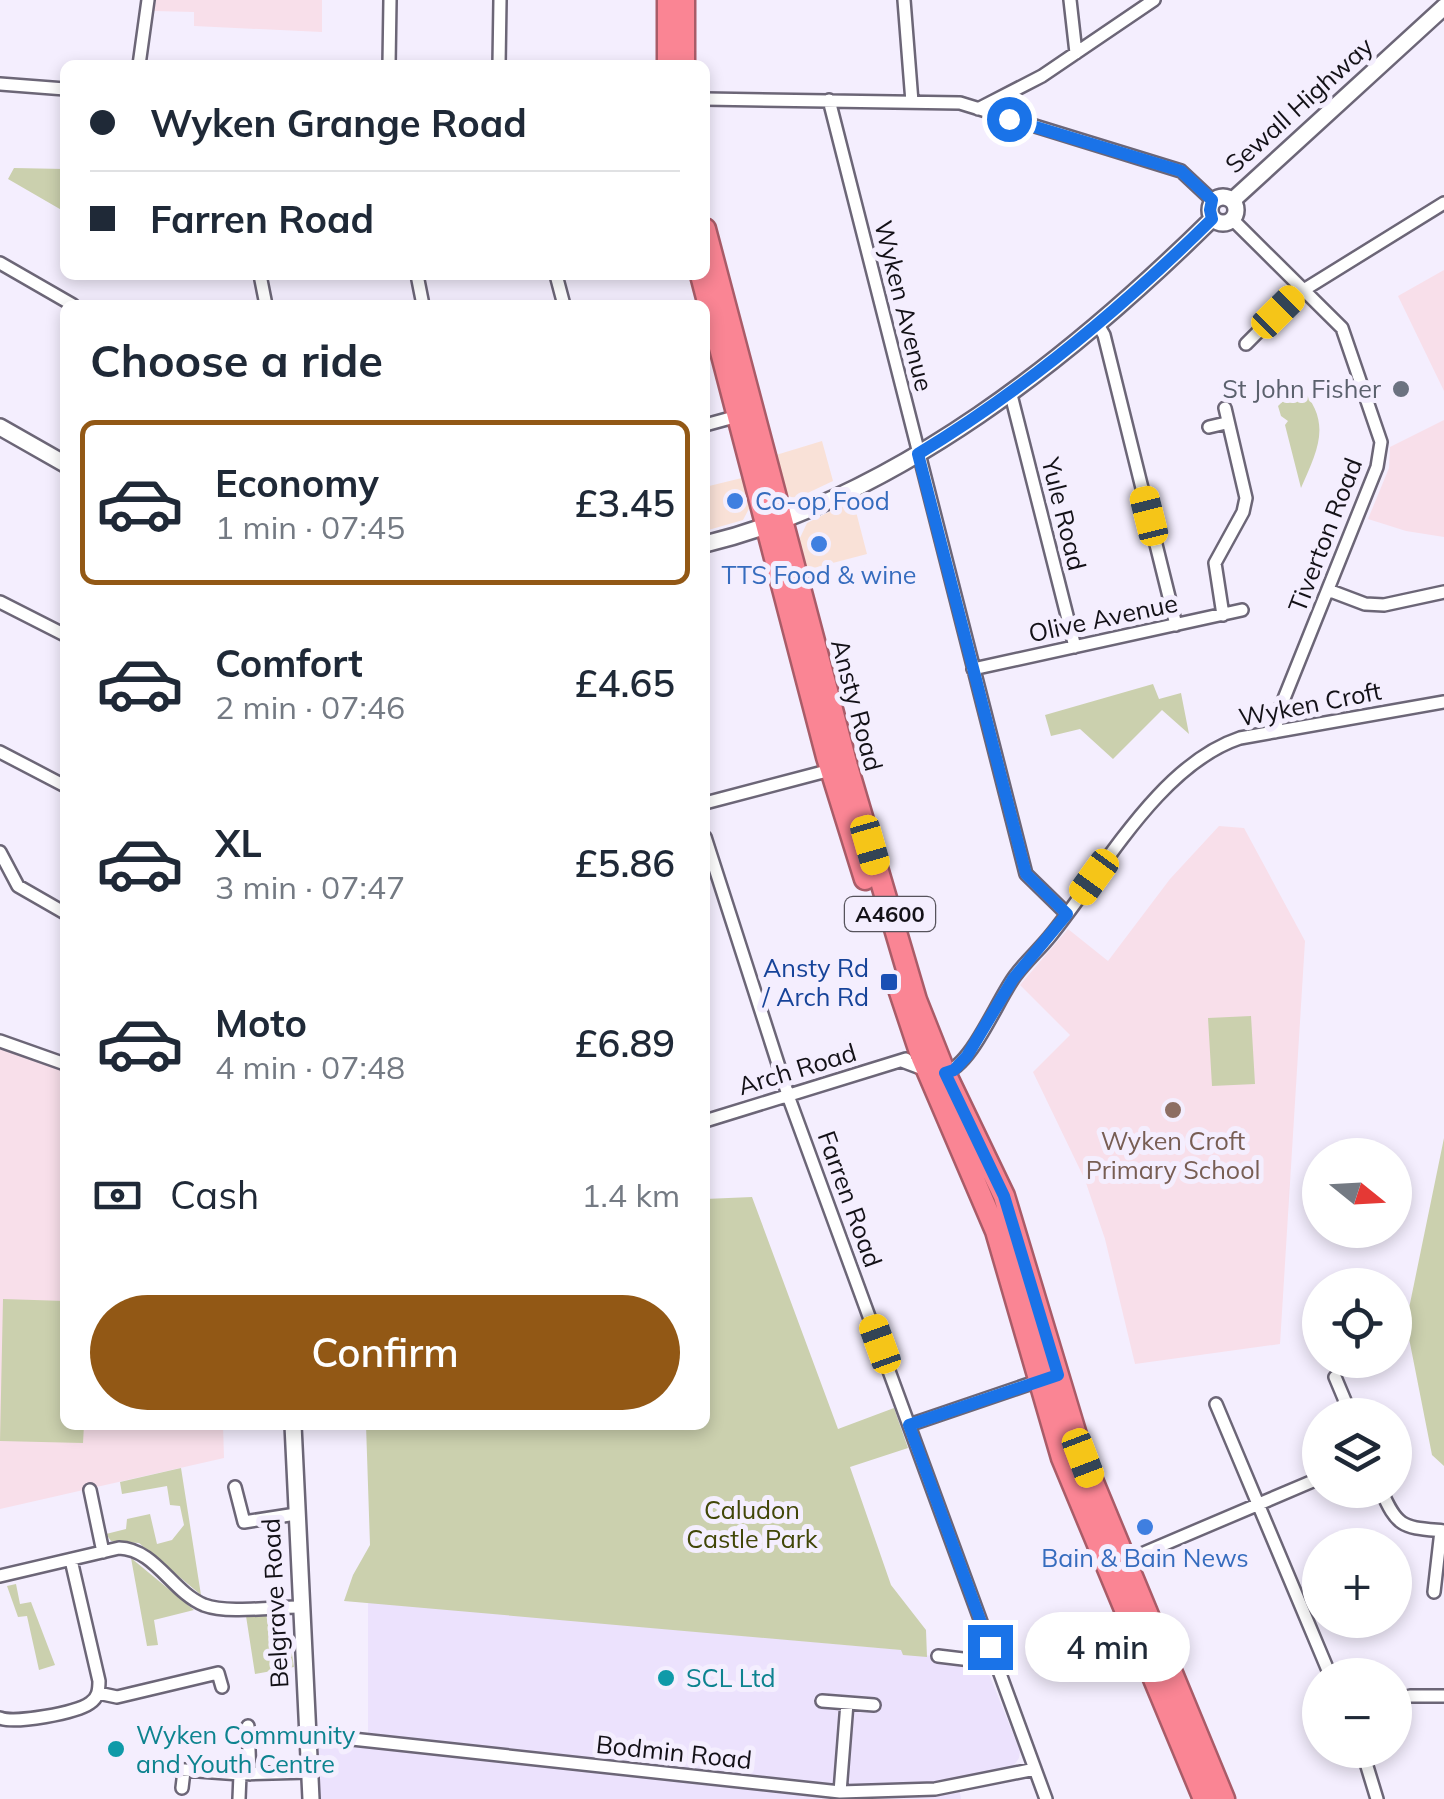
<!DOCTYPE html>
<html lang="en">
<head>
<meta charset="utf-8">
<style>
	:root { --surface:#fff; --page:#f6f6f7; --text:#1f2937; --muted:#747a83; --line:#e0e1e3; --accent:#925815 }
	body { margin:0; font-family:Mulish,sans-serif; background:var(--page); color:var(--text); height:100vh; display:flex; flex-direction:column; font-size:38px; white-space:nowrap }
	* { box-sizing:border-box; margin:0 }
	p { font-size:32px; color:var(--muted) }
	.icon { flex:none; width:55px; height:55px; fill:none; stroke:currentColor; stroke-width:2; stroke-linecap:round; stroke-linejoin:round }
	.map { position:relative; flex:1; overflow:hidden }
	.drawer { position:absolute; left:60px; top:300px; width:650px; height:1130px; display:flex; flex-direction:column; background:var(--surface); border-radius:15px; box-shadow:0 5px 15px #0003 }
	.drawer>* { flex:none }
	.top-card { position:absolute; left:60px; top:60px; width:650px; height:220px; border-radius:15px; box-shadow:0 5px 15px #0003; display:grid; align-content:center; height:220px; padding:0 30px; background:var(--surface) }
	.needle { width:65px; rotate:108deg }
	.controls { position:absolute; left:1302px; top:1138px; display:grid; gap:20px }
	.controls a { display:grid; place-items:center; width:110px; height:110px; border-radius:50%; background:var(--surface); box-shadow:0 5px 15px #0003; font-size:50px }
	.end { position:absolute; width:45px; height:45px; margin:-22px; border:12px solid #1a73e8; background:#fff; box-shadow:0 0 0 5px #fff }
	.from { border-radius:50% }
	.bubble { position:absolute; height:70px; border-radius:35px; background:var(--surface); box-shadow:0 5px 15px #0003; font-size:32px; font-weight:600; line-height:70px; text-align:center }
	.car { position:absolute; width:30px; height:60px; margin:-30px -15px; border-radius:12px; box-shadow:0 0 8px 2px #0007; background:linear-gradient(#f5c518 24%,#345 0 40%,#f5c518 0 76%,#345 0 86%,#f5c518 0) }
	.top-card b { display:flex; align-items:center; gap:35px; height:95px; font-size:38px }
	.top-card b+b { border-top:2px solid var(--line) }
	.top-card i { width:25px; height:25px; background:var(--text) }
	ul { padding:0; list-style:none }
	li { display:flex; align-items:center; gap:30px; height:165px; margin:0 20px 15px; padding:0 10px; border:5px solid transparent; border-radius:15px }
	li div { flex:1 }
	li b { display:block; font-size:38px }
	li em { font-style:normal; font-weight:600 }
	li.selected { border-color:var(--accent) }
	li>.icon { width:90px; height:90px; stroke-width:1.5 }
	h2 { padding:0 30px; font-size:45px; line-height:120px }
	.pay { display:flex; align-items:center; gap:25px; height:110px; padding:0 30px; font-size:38px }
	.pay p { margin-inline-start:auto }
	.primary-button { display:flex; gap:20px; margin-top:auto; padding:20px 30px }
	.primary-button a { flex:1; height:115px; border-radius:60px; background:var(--accent); color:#fff; font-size:40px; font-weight:600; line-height:115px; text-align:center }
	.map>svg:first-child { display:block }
	.commercial { fill:#f9e1d7 }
	.built { fill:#ece2fd }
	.education { fill:#f8dfea }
	.green { fill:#cbd0ae }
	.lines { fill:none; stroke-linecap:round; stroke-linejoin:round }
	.street-casing { stroke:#6c6677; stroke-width:16 }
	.secondary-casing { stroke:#6c6677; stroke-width:20 }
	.highway-casing { stroke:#a95c68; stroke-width:25 }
	.street { stroke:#fff; stroke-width:11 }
	.secondary { stroke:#fff; stroke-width:15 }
	.highway { stroke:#fa8594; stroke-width:20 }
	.route { stroke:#1a73e8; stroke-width:12 }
	.worship-dot { fill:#6b7280; stroke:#f4eefe; stroke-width:4 }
	.shop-dot { fill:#3f7fe0; stroke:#f4eefe; stroke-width:4 }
	.transit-dot { fill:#1a4fb4; stroke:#f4eefe; stroke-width:4 }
	.education-dot { fill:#8d6e63; stroke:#f4eefe; stroke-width:4 }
	.culture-dot { fill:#0f9aa8; stroke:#f4eefe; stroke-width:4 }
	.labels { text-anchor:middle; stroke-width:10; stroke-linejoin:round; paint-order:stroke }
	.shield { fill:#f4eefe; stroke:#56535c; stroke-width:2.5 }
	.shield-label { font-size:22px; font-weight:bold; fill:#131117 }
	.street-label { font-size:25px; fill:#131117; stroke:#f4eefe }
	.worship-label { font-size:25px; fill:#5b616d; stroke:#f4eefe; text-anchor:end }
	.shop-label { font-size:25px; fill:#366cbe; stroke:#f4eefe }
	.transit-label { font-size:25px; fill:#164399; stroke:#f4eefe; text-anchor:end }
	.education-label { font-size:25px; fill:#785e54; stroke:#f4eefe }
	.park-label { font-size:25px; fill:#414607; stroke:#f4eefe }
	.culture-label { font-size:25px; fill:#0d838f; stroke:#f4eefe; text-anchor:start }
</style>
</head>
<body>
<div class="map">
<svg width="1444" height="1799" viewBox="0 0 1444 1799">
	<rect width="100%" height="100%" fill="#f4eefe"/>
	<path class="commercial" d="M 822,441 L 833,481 L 795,499 L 785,494 L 776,455 Z
		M 746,477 L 752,503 L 743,520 L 705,531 L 705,487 Z
		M 853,500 L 867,554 L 806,570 L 799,540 L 807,523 Z"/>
	<path class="built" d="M 368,1601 L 902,1650 L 931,1656 L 934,1662 L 987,1669 L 1020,1751 L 1019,1758 L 1012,1768 L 958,1780 L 961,1799 L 318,1799 L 315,1749 L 322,1743 L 368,1746 Z"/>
	<path class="education" d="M 156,0 L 322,0 L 322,32 L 194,26 L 194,12 L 154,11 Z
		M 1444,270 L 1444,391 L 1398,296 Z
		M 1444,420 L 1444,537 L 1406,531 L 1368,519 L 1389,468 L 1390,447 Z
		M 1219,826 L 1244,828 L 1305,941 L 1280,1344 L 1135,1364 L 1105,1239 L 1085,1180 L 1033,1072 L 1070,1035 L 1020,985 L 1068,929 L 1108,961 L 1170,879 Z
		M 0,1049 L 65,1070 L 65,1425 L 223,1425 L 224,1458 L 0,1509 Z"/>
	<path class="green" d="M 14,168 L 65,169 L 65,212 L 8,179 Z
		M 1299,386 C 1333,422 1318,449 1301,488 L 1285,425 L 1288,421 L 1281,416 L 1278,406 Z
		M 1153,684 L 1159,699 L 1181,693 L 1189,734 L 1162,710 L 1113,759 L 1080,729 L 1051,736 L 1045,715 Z
		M 1251,1016 L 1255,1084 L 1212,1086 L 1208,1018 Z
		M 1444,1138 L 1444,1466 L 1432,1455 L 1406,1323 Z
		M 752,1197 L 838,1429 L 894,1408 L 908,1448 L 850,1467 L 891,1585 L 926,1630 L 927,1657 L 903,1655 L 901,1650 L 344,1601 L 353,1575 L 370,1545 L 366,1425 L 705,1425 L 705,1199 Z
		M 3,1299 L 65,1301 L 65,1425 L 84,1425 L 83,1443 L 0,1441 Z
		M 181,1468 L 201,1595 L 139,1543 L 111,1541 L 106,1534 L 126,1529 L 127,1519 L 150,1514 L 157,1544 L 172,1540 L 184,1525 L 180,1506 L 170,1505 L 167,1486 L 122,1494 L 120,1482 Z
		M 131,1558 L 194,1610 L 154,1620 L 158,1645 L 147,1646 Z
		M 16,1584 L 20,1604 L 31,1602 L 55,1665 L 39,1670 L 27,1616 L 18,1617 L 7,1586 Z
		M 266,1613 L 272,1650 L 291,1648 L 294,1667 L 255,1674 L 246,1616 Z"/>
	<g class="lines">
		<defs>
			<path id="street" d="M 904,0 L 912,102
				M 1070,0 L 1076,53
				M 139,65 L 148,0
				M 389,65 L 390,0
				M 499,65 L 500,0
				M 0,84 L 65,89
				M 705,99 L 960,103 L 1181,171 L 1212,200
				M 829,100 L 1026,874 L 1067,914
				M 978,109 L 1042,76 L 1154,0
				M 1233,220 L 1342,328 L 1381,442 L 1377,467 L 1279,711 L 1275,732
				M 0,263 L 73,305
				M 260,275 L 266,305
				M 417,275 L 423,305
				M 556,275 L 564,305
				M 1097,323 L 1104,335 L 1176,625
				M 1246,344 L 1294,296 L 1444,203
				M 1010,391 L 1075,647
				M 705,425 L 738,416
				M 1209,427 L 1226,423
				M 1328,590 L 1365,604 L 1384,605 L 1444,592
				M 0,602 L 65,635
				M 1223,615 L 1215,563 L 1243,512 L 1246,498 L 1225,408
				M 973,669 L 1242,610
				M 0,752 L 65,786
				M 705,803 L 823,772
				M 705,837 L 790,1101 L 1046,1799
				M 0,852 L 18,886 L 65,913
				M 0,1041 L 65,1064
				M 902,1061 L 926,1070
				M 944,1073 C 972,1066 997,1000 1015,976 C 1026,961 1040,949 1051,935 C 1103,871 1159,765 1240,738 L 1444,702
				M 705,1121 L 906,1059
				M 1335,1377 L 1351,1415
				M 1216,1404 L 1330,1675
				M 909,1425 L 1044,1379
				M 235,1487 L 244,1522 L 296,1514
				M 90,1490 L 103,1552
				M 1381,1490 C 1398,1529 1403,1527 1444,1531
				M 1125,1561 L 1320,1478
				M 0,1576 L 119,1548 C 155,1549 172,1592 204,1605 C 228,1614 273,1607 299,1607
				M 1434,1592 L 1441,1531
				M 938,1656 L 996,1663
				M 98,1693 L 117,1697 L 218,1673 L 222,1687
				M 822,1701 L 874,1705
				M 1395,1701 L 1410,1696 L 1444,1696
				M 0,1718 C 15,1724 76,1713 90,1703 C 98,1698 99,1690 99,1681 L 71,1560
				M 248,1726 L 250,1774
				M 306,1734 L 840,1792 L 935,1789 L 1035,1769
				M 1362,1750 L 1377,1799
				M 171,1769 L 240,1774 L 309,1772
				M 182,1788 L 184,1771
				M 840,1792 L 847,1703
				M 239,1799 L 240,1774"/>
			<path id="secondary" d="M1210 210a13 13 0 1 1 26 0a13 13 0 1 1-26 0Z
				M 1233,200 L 1444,7
				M 0,427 L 65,464
				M 705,544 C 898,497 1073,356 1212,219
				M 293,1425 L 311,1799"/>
			<path id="highway" d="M 668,0 L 668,65
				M 684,0 L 684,65
				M 705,229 L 847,766 L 916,1000 L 945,1073 L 1004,1196 L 1083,1458 L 1224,1799
				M 701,275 L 827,757 L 865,879
				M 897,983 L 922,1058 L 996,1231 L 1062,1458 L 1204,1799"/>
		</defs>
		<use href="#street" class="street-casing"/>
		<use href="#secondary" class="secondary-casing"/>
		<use href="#highway" class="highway-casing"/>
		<use href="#street" class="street"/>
		<use href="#secondary" class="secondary"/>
		<use href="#highway" class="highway"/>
	</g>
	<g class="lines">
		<path class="route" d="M 990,1647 L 909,1425 L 1058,1375 L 1004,1196 L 945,1073 L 954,1070 L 967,1056 L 1013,979 L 1067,914 L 1026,874 L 918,454 C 1024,390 1124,306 1212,219 L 1210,210 L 1212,200 L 1181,171 L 1009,119"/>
	</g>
	<circle class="worship-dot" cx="1401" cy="389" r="10"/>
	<g class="shop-dot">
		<circle cx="735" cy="501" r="10"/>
		<circle cx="819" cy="544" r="10"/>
		<circle cx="1145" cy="1527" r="10"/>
	</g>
	<rect class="transit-dot" x="879" y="972" width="20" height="20" rx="5"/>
	<circle class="education-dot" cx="1173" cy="1110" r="10"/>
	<g class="culture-dot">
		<circle cx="666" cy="1678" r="10"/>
		<circle cx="116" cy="1749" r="10"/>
	</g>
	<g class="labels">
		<rect class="shield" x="845" y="897" width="90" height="34" rx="8"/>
		<g class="shield-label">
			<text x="890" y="922">A4600</text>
		</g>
		<g class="street-label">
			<text transform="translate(1299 105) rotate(-42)" y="9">Sewall Highway</text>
			<text transform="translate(904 306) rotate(76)" y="9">Wyken Avenue</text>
			<text transform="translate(1064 514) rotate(76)" y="9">Yule Road</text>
			<text transform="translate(1325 535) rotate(-69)" y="9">Tiverton Road</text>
			<text transform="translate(1103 618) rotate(-12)" y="9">Olive Avenue</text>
			<text transform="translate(1310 704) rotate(-11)" y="9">Wyken Croft</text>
			<text transform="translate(857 705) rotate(75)" y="9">Ansty Road</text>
			<text transform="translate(797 1069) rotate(-17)" y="9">Arch Road</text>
			<text transform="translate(850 1199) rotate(70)" y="9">Farren Road</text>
			<text transform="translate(275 1603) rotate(-93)" y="9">Belgrave Road</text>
			<text transform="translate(674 1752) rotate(6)" y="9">Bodmin Road</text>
		</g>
		<g class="worship-label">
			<text x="1381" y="398">St John Fisher</text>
		</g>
		<g class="shop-label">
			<text x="755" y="510" text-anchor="start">Co-op Food</text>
			<text x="819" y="584">TTS Food &amp; wine</text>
			<text x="1145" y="1567">Bain &amp; Bain News</text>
		</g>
		<g class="transit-label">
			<text x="869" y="977">Ansty Rd<tspan x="869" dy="29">/ Arch Rd</tspan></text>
		</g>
		<g class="education-label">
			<text x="1173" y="1150">Wyken Croft<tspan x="1173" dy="29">Primary School</tspan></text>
		</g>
		<g class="park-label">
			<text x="752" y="1519">Caludon<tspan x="752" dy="29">Castle Park</tspan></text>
		</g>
		<g class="culture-label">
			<text x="686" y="1687">SCL Ltd</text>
			<text x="136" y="1744">Wyken Community<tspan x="136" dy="29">and Youth Centre</tspan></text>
		</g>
	</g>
</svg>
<div class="controls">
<a><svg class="needle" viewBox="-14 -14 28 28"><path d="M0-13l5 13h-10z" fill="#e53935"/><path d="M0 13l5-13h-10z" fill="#747a83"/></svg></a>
<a><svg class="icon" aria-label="locate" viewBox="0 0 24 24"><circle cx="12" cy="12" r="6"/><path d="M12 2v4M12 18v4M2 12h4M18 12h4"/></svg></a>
<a><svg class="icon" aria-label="layers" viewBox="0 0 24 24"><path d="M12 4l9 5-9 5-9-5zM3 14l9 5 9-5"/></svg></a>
<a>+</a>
<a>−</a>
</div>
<i class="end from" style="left:1009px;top:119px"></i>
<i class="end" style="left:990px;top:1647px"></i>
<div class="bubble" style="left:1025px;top:1612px;width:165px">4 min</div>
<i class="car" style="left:1278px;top:312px;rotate:45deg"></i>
<i class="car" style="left:1149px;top:516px;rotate:346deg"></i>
<i class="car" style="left:870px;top:845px;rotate:164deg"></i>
<i class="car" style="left:1094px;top:877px;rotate:216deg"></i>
<i class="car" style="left:880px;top:1344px;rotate:340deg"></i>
<i class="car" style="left:1083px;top:1458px;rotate:159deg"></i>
<div class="top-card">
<b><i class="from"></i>Wyken Grange Road</b>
<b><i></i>Farren Road</b>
</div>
<section class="drawer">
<h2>Choose a ride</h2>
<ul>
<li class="selected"><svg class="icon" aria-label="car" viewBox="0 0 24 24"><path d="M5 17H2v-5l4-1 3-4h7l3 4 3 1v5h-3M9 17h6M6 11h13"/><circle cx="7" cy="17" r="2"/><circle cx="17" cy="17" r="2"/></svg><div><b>Economy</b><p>1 min · 07:45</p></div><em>£3.45</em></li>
<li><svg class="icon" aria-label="car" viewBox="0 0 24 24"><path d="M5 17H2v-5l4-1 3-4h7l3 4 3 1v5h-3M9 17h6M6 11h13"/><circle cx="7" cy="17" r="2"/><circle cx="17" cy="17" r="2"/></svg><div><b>Comfort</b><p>2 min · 07:46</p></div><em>£4.65</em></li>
<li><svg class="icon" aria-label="car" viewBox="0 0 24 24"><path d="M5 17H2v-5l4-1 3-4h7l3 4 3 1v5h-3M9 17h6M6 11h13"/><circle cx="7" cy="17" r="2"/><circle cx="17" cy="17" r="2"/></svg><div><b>XL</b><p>3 min · 07:47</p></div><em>£5.86</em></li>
<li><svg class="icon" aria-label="car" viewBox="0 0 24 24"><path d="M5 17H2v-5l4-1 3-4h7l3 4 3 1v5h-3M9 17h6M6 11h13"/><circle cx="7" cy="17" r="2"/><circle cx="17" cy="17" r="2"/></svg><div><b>Moto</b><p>4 min · 07:48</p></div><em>£6.89</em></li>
</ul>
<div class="pay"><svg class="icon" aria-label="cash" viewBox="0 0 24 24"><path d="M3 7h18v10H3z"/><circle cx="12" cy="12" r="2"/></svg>Cash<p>1.4 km</p></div>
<div class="primary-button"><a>Confirm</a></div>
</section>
</div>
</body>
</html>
